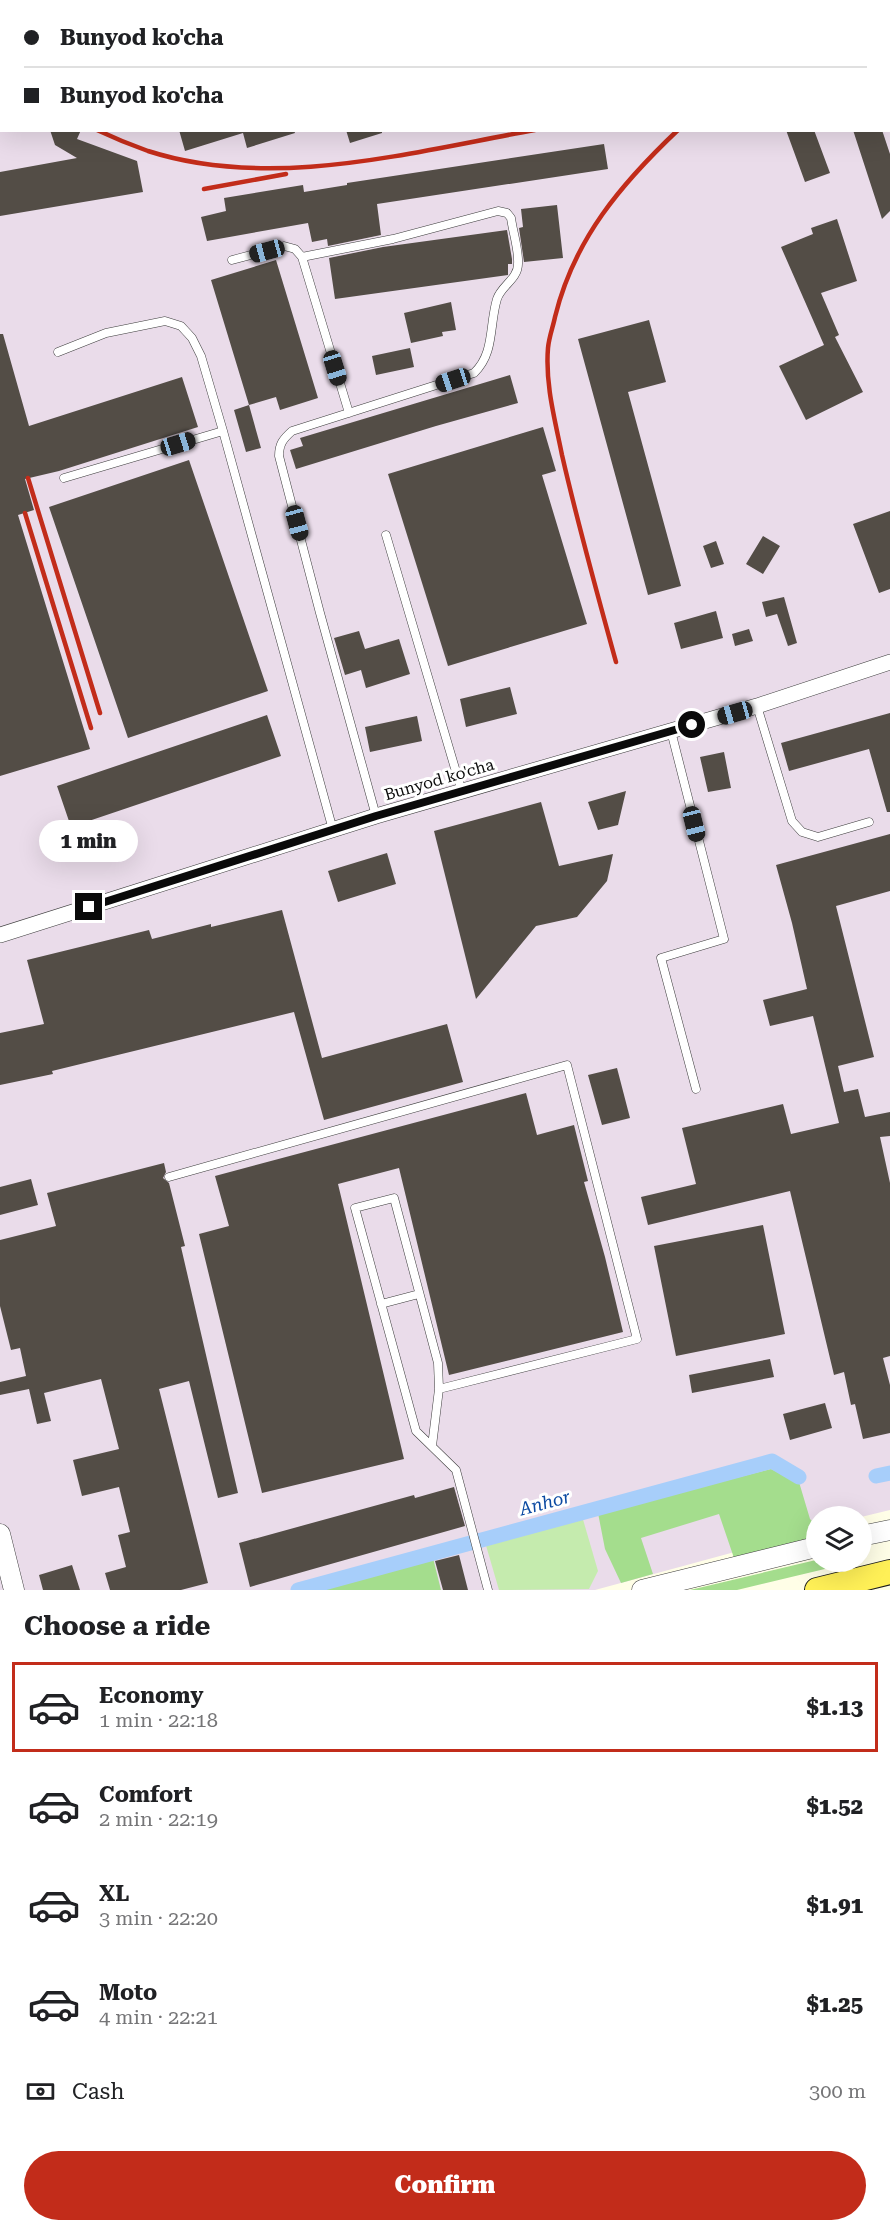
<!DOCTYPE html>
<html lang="en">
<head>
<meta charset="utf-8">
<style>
	:root { --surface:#fff; --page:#f6f6f6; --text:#202124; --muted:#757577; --line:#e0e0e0; --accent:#c22c1a }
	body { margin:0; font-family:"Roboto Serif",serif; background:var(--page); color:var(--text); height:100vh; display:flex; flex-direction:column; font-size:22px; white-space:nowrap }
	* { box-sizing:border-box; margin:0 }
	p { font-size:20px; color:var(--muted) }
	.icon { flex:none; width:33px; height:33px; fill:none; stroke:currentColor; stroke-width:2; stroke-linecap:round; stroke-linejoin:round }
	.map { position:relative; height:1590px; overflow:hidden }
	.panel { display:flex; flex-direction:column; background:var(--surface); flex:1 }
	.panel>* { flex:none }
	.hud { position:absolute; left:0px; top:0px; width:891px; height:132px; box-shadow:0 6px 24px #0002; display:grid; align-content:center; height:132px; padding:0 24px; background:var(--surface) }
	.buttons { position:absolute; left:806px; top:1506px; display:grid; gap:12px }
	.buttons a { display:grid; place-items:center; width:66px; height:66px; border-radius:50%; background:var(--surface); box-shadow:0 6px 24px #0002; font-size:30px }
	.end { position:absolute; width:27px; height:27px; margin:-14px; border:8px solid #0a0a0a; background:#fff; box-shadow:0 0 0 3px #fff }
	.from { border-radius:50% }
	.bubble { position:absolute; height:42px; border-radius:21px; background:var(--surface); box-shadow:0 6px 24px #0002; font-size:20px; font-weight:800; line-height:42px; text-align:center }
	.car { position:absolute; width:18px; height:36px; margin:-18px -9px; border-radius:8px; box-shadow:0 0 4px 2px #0007; background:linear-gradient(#222 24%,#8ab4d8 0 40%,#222 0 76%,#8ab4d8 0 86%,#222 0) }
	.hud b { display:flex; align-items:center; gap:21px; height:57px; font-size:22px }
	.hud b+b { border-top:2px solid var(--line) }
	.hud i { width:15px; height:15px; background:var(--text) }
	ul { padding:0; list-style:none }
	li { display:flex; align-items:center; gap:18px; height:90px; margin:0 12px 9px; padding:0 12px; border:3px solid transparent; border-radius:0px }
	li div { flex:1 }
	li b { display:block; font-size:22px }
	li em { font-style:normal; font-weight:800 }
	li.on { border-color:var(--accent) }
	li>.icon { width:54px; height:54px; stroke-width:1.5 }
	h2 { padding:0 24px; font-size:27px; line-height:72px }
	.pay { display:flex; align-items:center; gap:15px; height:66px; padding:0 24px; font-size:22px }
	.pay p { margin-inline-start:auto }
	.button { display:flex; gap:12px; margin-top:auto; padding:12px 24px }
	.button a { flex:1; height:69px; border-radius:36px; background:var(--accent); color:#fff; font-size:24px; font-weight:800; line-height:69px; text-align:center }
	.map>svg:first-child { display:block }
	.industrial { fill:#eadcea; fill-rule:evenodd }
	.green { fill:#c5ebae }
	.forest { fill:#a4dd8d }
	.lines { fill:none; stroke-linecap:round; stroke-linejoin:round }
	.canal { stroke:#a7cefa; stroke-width:15 }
	.building { fill:#534d46 }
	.service-casing { stroke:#3d3d3d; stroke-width:9 }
	.minor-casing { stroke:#3d3d3d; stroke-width:16 }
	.tertiary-casing { stroke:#3d3d3d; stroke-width:21 }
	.primary-casing { stroke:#1b1b1b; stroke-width:26 }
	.service { stroke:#fff; stroke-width:8 }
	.minor { stroke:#fff; stroke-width:15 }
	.tertiary { stroke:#fff; stroke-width:20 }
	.primary { stroke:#fff057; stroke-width:24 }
	.rail { stroke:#c22c1a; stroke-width:4.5 }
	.route { stroke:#0a0a0a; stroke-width:8 }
	.labels { text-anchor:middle; stroke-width:6; stroke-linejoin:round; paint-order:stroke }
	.street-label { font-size:16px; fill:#0a0a0a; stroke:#fff }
	.water-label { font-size:18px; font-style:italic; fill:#0c4aa2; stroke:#fff }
</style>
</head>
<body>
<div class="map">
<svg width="890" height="1590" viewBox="0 0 890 1590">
	<rect width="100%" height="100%" fill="#fffee7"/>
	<path class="industrial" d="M 0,0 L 890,0 L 890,1510 L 861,1517 L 816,1516 L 816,1530 L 595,1590 L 0,1590 ZM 2,2 L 890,2 L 890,130 L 2,130 Z"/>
	<path class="green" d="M 582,1516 L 598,1571 L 589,1589 L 499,1590 L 485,1542 Z"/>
	<path class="forest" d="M 771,1469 L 799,1482 L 810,1519 L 816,1525 L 816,1538 L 734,1558 L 719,1514 L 641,1538 L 653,1574 L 621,1583 L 605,1549 L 598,1513 Z
		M 433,1558 L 441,1590 L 308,1590 L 432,1558 Z
		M 816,1560 L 816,1562 L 854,1562 L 737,1590 L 690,1590 Z"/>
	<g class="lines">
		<path class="canal" d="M 876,1476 L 890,1473
			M 298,1590 L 772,1461 L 799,1477"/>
	</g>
	<path class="building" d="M 50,130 L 81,130 L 77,139 L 137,161 L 143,192 L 0,216 L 0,172 L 77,158 L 55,145 Z
		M 179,130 L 294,130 L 295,133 L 247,148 L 243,133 L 185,151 Z
		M 346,130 L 382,130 L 382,133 L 350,143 Z
		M 786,130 L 814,130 L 830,173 L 805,182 Z
		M 853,130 L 882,130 L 890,154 L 890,211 L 882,219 Z
		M 604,144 L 608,169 L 377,204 L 381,235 L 328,246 L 327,239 L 312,242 L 308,223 L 207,241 L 201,217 L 226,211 L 224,198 L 303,185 L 304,192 L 347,185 L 347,183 Z
		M 557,205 L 563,258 L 524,262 L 519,228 L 523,227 L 521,209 Z
		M 837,219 L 857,281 L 821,293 L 839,335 L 835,337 L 863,392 L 806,420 L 779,366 L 824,345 L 781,247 L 813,234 L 811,228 Z
		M 507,230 L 512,259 L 512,264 L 508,264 L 508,275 L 335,299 L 329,258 L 383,247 Z
		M 276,260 L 318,398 L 280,410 L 276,397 L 249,405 L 211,280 Z
		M 451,302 L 456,330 L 442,332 L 443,336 L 411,343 L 404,313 Z
		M 649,320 L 666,382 L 628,392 L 681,586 L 648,595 L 578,339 Z
		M 0,334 L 3,334 L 29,426 L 182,377 L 198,427 L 59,471 L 25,479 L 34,510 L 18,515 L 90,749 L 0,776 Z
		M 410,348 L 414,367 L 376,375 L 372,356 Z
		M 510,375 L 518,403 L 436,426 L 296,469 L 290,450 L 303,446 L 300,438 Z
		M 249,405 L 261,448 L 246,452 L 234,410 Z
		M 543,427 L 556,471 L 542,475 L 587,624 L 448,666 L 388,474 Z
		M 189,460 L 268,691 L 128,738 L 49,507 Z
		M 890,511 L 890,589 L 879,593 L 853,524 Z
		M 763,536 L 780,546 L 763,574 L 746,564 Z
		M 716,541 L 724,564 L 711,568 L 703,546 Z
		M 784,597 L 797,643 L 788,646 L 777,614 L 766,617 L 762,602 Z
		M 716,611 L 723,638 L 681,649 L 674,623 Z
		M 749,629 L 753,641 L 735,646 L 732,634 Z
		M 359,631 L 365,649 L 399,639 L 410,674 L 366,688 L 361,670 L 345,675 L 334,638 Z
		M 510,687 L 517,714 L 466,727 L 460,699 Z
		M 890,713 L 890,812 L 887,812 L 869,749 L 789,771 L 781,743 Z
		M 267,715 L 281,756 L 71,827 L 57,786 Z
		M 417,716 L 422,741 L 370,752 L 365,727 Z
		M 724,752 L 731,788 L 708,792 L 700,757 Z
		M 626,791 L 618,825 L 598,830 L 588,802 Z
		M 541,802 L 559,866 L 613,854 L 607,881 L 577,917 L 536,926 L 476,999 L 434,831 Z
		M 890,834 L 890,891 L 836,906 L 874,1057 L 838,1066 L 844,1092 L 858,1089 L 865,1117 L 890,1112 L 890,1136 L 880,1137 L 890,1183 L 890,1356 L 883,1358 L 890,1385 L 890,1433 L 863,1439 L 855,1404 L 851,1405 L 844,1372 L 834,1375 L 790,1191 L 648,1225 L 641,1197 L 696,1184 L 682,1128 L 783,1104 L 791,1134 L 839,1123 L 813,1016 L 770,1026 L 763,1000 L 807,989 L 792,923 L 776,865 Z
		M 387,853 L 396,884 L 338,902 L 328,871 Z
		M 282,910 L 322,1058 L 447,1024 L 463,1082 L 324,1120 L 294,1012 L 52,1071 L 53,1074 L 0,1085 L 0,1033 L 44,1024 L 27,960 L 149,930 L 152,939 L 211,924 L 211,927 Z
		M 617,1068 L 630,1118 L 602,1125 L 588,1075 Z
		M 526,1093 L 537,1135 L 574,1125 L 588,1181 L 584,1182 L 605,1257 L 623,1332 L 449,1375 L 399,1168 L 338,1184 L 404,1459 L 262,1493 L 199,1234 L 229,1226 L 215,1176 Z
		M 164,1163 L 166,1172 L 163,1178 L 169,1183 L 185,1246 L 181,1247 L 238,1493 L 218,1498 L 189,1381 L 159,1389 L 208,1583 L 181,1590 L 110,1590 L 105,1573 L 126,1567 L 118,1535 L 130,1532 L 119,1487 L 82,1496 L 73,1460 L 119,1449 L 101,1379 L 44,1393 L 51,1421 L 37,1424 L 29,1389 L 0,1395 L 0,1382 L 26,1376 L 20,1348 L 11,1350 L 0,1306 L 0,1240 L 56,1226 L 47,1193 Z
		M 31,1179 L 38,1205 L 0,1215 L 0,1187 Z
		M 763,1225 L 785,1334 L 676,1356 L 654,1246 Z
		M 770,1359 L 774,1377 L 692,1393 L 689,1375 Z
		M 825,1403 L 832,1428 L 790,1440 L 783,1414 Z
		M 454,1487 L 465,1526 L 250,1587 L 239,1543 L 414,1495 L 415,1498 Z
		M 459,1555 L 468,1590 L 443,1590 L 435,1561 Z
		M 72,1565 L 80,1590 L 43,1590 L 39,1575 Z"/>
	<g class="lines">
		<defs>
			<path id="service" d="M 283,0 L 284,2
				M 0,52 L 2,53
				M 302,257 L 393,239 L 498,211 L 507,213 L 511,218 C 513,233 519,250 518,264 C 518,279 501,286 497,299 C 489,325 495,353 474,373 L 292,431 C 283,439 279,444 279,456 L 320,613 L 376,816
				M 232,260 L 284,246 L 295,249 L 302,257 L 349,413
				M 58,352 L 106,333 L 165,321 L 181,326 L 192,338 L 201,356 L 223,431 L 333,830
				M 64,478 L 223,431
				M 386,535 L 462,792
				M 757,706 L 792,821 L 802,832 L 818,837 L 869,822
				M 671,731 L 724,939 L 661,958 L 696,1089
				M 169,1177 L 567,1065 L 637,1339 L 439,1389
				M 381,1304 L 419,1294
				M 432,1446 L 439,1389 L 438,1363 L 394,1198 L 355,1208 L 416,1431 L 456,1470 L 488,1590"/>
			<path id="minor" d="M 0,935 L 376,816 L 757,706 L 890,662"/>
			<path id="tertiary" d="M 0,1534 L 14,1590
				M 861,1536 L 890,1530
				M 642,1590 L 816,1547"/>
			<path id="primary" d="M 817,1590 L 890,1572"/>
		</defs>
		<use href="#service" class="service-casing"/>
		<use href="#minor" class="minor-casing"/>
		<use href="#tertiary" class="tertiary-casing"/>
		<use href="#primary" class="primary-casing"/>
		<use href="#service" class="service"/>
		<use href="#minor" class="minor"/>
		<use href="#tertiary" class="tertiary"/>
		<use href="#primary" class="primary"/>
		<path class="rail" d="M 831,0 L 853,2
			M 406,2 L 414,0
			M 0,70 L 2,71
			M 97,130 C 114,138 131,145 148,151 C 272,191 411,152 535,130
			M 204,189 L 286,174
			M 28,478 L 100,713
			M 25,513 L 91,728
			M 616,662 C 597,593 578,525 562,455 C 555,420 545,384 548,348 C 549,337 553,327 555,317 C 574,239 621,184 678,130"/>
	</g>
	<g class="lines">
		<path class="route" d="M 89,907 L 376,816 L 692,725"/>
	</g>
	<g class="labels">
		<g class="street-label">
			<text transform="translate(439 779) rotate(-16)" y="6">Bunyod ko'cha</text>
		</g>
		<g class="water-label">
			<text transform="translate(545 1503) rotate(-15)" y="6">Anhor</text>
		</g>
	</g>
</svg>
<div class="buttons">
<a><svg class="icon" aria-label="layers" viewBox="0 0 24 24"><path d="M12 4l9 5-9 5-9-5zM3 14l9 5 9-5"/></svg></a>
</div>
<i class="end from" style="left:692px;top:725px"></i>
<i class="end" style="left:89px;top:907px"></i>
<div class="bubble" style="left:39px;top:820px;width:99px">1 min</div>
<i class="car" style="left:267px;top:251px;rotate:255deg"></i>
<i class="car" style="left:335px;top:368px;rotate:163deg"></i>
<i class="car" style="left:453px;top:380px;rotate:252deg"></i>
<i class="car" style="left:178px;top:444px;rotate:73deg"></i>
<i class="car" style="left:297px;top:523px;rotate:165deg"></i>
<i class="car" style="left:735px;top:713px;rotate:254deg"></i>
<i class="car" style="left:694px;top:824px;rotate:166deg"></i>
<div class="hud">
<b><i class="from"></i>Bunyod ko'cha</b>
<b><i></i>Bunyod ko'cha</b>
</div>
</div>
<section class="panel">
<h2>Choose a ride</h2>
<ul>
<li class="on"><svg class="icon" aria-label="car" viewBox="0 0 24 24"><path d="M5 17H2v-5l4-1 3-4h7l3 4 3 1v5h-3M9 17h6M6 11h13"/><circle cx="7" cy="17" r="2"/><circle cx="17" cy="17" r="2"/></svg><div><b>Economy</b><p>1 min · 22:18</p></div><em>$1.13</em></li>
<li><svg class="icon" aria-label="car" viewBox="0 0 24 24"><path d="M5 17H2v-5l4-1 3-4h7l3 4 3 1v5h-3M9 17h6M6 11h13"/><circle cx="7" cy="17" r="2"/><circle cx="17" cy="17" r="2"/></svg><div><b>Comfort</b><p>2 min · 22:19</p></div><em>$1.52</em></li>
<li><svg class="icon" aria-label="car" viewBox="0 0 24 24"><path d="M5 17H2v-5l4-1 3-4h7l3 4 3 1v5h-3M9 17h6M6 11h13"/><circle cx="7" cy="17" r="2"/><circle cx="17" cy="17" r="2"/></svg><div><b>XL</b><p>3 min · 22:20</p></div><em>$1.91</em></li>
<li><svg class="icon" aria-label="car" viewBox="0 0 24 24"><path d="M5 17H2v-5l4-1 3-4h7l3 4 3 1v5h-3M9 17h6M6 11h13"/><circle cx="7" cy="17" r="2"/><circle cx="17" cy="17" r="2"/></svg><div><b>Moto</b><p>4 min · 22:21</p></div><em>$1.25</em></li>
</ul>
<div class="pay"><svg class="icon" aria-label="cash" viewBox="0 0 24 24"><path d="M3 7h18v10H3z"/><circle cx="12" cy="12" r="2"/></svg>Cash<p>300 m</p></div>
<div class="button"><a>Confirm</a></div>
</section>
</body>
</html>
